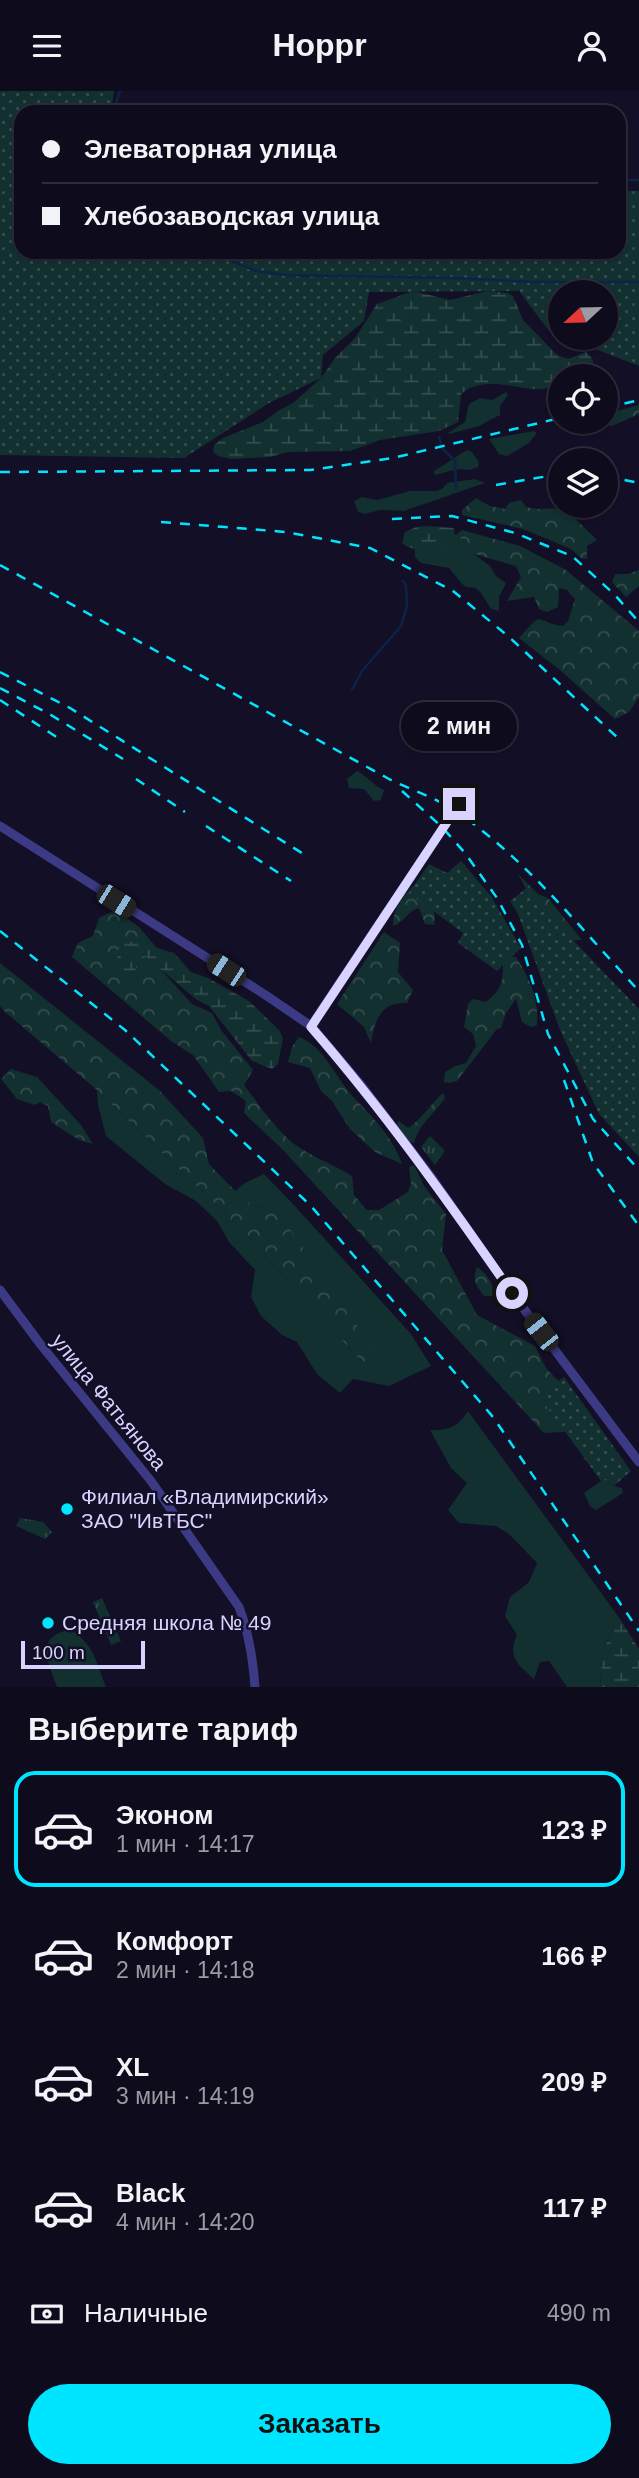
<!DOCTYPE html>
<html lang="ru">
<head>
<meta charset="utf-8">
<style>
	:root { --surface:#0e0b1c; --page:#171425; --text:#f1f3f6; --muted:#9b9ba3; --line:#2e2b3b; --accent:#00e5ff }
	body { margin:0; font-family:Arial,sans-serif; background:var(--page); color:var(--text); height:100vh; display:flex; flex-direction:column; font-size:26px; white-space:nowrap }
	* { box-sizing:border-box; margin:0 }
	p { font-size:23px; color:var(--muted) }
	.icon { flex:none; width:38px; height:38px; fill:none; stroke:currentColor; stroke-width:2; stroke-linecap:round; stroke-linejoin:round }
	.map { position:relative; height:1596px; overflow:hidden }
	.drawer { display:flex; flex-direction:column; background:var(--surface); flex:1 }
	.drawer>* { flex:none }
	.hud { position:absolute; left:14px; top:14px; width:612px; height:154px; border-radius:21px; box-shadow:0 2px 5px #0004,0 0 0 2px var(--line); display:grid; align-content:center; height:154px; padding:0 28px; background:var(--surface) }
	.needle { width:46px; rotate:248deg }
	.fabs { position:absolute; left:548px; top:189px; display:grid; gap:14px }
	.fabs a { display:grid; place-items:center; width:70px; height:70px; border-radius:50%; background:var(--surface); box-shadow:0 2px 5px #0004,0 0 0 2px var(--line); font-size:35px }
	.scale { position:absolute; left:21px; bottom:18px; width:124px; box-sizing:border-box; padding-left:7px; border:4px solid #d9d4ff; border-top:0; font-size:19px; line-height:24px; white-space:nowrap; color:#d9d4ff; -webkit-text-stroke:5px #130f26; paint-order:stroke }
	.end { position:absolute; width:32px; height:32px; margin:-16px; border:9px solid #d9d4ff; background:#111; box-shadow:0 0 0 4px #111 }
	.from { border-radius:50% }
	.bubble { position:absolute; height:49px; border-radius:24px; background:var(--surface); box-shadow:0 2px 5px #0004,0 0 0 2px var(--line); font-size:23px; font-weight:600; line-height:49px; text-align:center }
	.car { position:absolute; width:21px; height:42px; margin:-21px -10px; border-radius:9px; box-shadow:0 0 5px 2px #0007; background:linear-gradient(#222 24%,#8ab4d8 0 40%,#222 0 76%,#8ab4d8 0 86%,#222 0) }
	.hud b { display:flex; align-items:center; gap:24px; height:66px; font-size:26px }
	.hud b+b { border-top:2px solid var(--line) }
	.hud i { width:18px; height:18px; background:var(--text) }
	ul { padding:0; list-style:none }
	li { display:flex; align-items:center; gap:21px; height:116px; margin:0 14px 10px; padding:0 14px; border:4px solid transparent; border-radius:21px }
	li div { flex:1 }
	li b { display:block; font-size:26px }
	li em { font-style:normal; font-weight:600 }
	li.current { border-color:var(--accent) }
	li>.icon { width:63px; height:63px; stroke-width:1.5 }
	h2 { padding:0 28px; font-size:32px; line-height:84px }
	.pay { display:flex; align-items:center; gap:18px; height:77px; padding:0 28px; font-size:26px }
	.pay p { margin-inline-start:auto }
	.cta { display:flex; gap:14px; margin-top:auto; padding:14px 28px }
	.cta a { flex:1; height:80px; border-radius:42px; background:var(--accent); color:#111; font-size:28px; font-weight:600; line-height:80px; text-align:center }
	header { display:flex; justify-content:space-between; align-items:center; height:91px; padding:0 28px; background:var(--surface); font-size:32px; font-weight:600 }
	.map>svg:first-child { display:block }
	.grass { fill:#12302f }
	.forest { fill:url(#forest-crowns) }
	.wetland { fill:url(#wetland-marsh) }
	.park { fill:url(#park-tufts) }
	.garden { fill:url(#garden-dots) }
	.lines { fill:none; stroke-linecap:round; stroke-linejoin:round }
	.stream { stroke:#0c2248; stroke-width:2.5 }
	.minor { stroke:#3d3a85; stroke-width:9 }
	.rail { stroke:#00e5ff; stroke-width:2.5; stroke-dasharray:10 9; stroke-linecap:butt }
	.route { stroke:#d9d4ff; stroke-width:9 }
	.poi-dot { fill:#00e5ff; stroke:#130f26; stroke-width:2.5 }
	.labels { text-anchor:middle; stroke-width:5; stroke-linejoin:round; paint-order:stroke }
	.street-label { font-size:21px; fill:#d9d4ff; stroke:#130f26 }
	.poi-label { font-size:21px; fill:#d9d4ff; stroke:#130f26; text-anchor:start }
</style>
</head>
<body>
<header><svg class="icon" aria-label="menu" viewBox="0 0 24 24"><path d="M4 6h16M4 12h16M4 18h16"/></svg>Hoppr<svg class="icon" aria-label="person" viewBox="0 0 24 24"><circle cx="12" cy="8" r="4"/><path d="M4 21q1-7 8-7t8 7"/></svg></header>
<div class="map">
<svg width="639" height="1596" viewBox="0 0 639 1596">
	<defs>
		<pattern id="forest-crowns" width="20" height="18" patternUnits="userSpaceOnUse" patternTransform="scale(1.75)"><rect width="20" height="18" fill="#12302f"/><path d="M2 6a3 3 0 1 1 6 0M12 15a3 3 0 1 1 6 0" fill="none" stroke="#344d4e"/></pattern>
		<pattern id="wetland-marsh" width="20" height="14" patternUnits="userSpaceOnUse" patternTransform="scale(1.75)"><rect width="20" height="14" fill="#12302f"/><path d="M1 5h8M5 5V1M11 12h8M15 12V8" fill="none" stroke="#344d4e"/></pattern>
		<pattern id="park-tufts" width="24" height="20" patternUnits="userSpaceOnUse" patternTransform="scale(1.75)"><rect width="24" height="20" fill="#12302f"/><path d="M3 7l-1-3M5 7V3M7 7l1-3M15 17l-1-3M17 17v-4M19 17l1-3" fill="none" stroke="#344d4e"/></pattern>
		<pattern id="garden-dots" width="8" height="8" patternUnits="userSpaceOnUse" patternTransform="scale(1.75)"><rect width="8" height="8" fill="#12302f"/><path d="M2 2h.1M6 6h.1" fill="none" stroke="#344d4e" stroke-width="1.8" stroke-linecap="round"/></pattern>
	</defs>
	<rect width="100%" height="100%" fill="#130f26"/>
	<path class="grass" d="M 506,301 L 508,304 L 500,315 L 500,324 L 479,335 L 449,343 L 448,342 L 465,331 L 469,313 L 480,307 L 492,309 Z
		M 534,340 L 537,342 L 529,352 L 507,365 L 499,363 L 489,348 Z
		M 467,359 L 472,361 L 479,371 L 478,376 L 470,379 L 458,378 L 435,384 L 434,380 Z
		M 475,388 L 485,392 L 404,420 L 380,419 L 365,423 L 358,421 L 354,410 L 362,406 L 377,409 L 410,400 L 436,400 L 442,398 L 447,392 Z
		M 457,443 L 474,463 L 490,475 L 496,485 L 506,492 L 499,506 L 499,520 L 491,518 L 481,502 L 476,497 L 466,496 L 462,493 L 449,477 L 421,472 L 415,466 L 414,446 L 448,445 Z
		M 357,680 C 367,685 373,694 384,699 L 381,709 L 374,710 L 364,698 L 349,697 L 347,688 Z
		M 97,999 L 235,1132 L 362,1271 L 280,1124 L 245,1110 L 235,1100 L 245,1092 L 264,1083 L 293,1113 L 411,1243 L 431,1275 L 389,1295 L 353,1288 L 340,1302 L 317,1283 L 297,1251 L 282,1244 L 261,1225 L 251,1206 L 255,1179 L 229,1151 L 217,1130 L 196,1110 L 165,1093 L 106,1045 L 98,1014 Z
		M 468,1320 L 618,1525 L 603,1560 L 600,1596 L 567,1596 L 549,1570 L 540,1571 L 534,1588 C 518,1574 507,1567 517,1544 L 505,1525 L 510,1506 L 529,1491 L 537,1472 L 509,1443 L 496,1435 L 459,1432 L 448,1419 L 467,1392 L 451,1377 L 430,1339 C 448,1340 458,1336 468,1320 Z
		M 607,1389 L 614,1395 L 622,1397 L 623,1402 L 596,1419 L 590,1415 L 584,1402 L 601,1390 Z
		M 70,1539 C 93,1550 97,1574 106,1596 L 57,1596 C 48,1571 34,1545 70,1539 Z"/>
	<path class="forest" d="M 639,314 L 639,323 L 612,335 L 602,334 L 587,340 L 569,338 L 571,332 L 576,331 L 606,331 L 606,323 Z
		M 476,407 L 490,415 L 505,418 L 509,412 L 521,409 L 526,416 L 537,418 L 564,417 L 597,449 L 587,455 L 587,468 L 581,467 L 571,458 L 523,438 L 462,424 L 462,419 Z
		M 462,439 L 520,455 L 566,479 L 639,540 L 639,606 L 629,621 L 615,628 L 561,580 L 519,547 C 546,517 532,531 563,535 L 568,530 L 575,508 L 567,499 L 559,497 L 558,516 L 547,521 L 539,518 L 534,506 L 507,510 L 521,486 L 516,475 L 474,463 L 457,443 Z
		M 639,479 L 639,495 L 626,506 L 612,491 L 615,483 L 628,483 Z
		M 518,783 L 538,803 L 548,807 L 582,849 L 566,850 L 542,883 L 534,867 L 526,798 Z
		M 423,788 C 428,802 437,820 434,834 L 425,833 L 419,817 C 408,819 404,832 393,835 C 392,817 408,796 423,788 Z
		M 115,819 L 139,836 L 156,856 L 153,870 L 192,913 L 212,922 L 221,939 L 253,979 L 244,994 C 259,1014 274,1037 294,1053 C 312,1066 333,1073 352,1085 L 354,1104 L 367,1119 L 379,1119 L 408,1101 L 411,1093 L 409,1076 L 414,1074 L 424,1095 L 446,1123 L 442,1159 L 477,1224 L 535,1255 L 546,1277 L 590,1324 L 579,1340 L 544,1342 L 283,1059 L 244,1022 L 246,1010 L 231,1000 L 219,1001 L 193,964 L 171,950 L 72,866 L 78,852 L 93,845 L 99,827 Z
		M 384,841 L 400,852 L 398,881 L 413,899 L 407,912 C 380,911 375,929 371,952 L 364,936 L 337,913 Z
		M 511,866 L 516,866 C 530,888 539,908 537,934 L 531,936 L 522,931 L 516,908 L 506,922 L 501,937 L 497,938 L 457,990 L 449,992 L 444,991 L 445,981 L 455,975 L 466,972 L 476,955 L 473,943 L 464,936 L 468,913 L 473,908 L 486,911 C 503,898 503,889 503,870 Z
		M 0,872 L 160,1000 L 203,1047 L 209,1073 L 245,1110 L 280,1124 L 379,1266 L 362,1271 L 235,1132 L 97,999 L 4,920 L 0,915 Z
		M 299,946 C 323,955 334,983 350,1002 C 371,1026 391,1042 402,1073 L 375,1061 L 350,1038 L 332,1010 L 321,1000 L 310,977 L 288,971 L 292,956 Z
		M 11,978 L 37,986 L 81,1034 L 93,1053 L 79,1049 L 51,1031 L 48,1015 L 40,1011 L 35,1014 L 17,1008 L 1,988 Z
		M 443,1002 L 445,1007 C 434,1023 419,1033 414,1052 L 405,1049 L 394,1037 L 399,1030 L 408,1037 C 421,1029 431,1013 443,1002 Z
		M 477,1176 C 487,1183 494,1193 493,1205 L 484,1205 C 476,1194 472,1190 477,1176 Z"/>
	<path class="wetland" d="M 413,200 L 450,209 L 488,200 L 508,202 L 513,205 L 523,229 L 557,264 L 568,268 L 586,261 C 595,268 594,275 595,285 L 560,285 L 560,295 C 551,297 541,299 532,298 C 510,295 480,286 461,303 L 458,331 L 439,340 L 380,349 L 350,360 L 288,361 L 270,366 L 231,368 L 218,365 L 213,361 L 214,354 L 223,347 L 263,331 L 278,320 L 293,312 L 321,287 L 335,267 L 355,247 L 377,213 Z
		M 428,435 L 454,437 L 455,445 L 452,452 C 438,461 416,463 402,452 L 405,441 L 416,436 Z
		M 134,850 L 174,862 L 191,881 L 208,887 L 249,910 L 279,939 L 283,947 L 278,973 L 272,978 L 252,970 L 209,915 L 197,909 L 146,866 L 139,869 L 130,892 L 126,892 L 116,862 L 121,854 Z
		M 618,1525 L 639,1558 L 639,1596 L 600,1596 L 603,1560 Z"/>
	<path class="park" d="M 430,1045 L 445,1060 L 435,1074 L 421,1056 Z
		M 20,1427 L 43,1431 L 52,1441 L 45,1448 L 16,1435 Z
		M 102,1507 L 121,1550 L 111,1554 L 93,1511 Z"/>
	<path class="garden" d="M 0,0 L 114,0 L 111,21 L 21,21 L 21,161 L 620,161 L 620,100 L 639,100 L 639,275 L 567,247 L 606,247 L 606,201 L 560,201 L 560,244 L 549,240 L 519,200 L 369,201 L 364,230 L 323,264 L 321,287 L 269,312 L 184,367 L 0,364 Z
		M 461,770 L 491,805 L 521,857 L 497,880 L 458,852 L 463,842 L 409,802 L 429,773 L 447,782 Z
		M 528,796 L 550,825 L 639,918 L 639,1066 L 599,1023 L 560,939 L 518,823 L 510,810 Z
		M 564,1286 L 631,1380 L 614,1395 L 607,1389 L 601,1390 L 539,1305 Z"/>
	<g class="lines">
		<path class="stream" d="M 113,21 L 120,0
			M 620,89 L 639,89
			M 211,161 L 256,180 L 286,184 L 452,187 L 533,191 L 639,191
			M 439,346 L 442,357 L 455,370 L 456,398
			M 352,599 L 362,580 L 401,535 L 407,515 L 406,494 L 403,490"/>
		<path class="minor" d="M 0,735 L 264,903 L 311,935 L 361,994 L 432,1087 L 512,1202 L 639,1371
			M 311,935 L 459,713
			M 0,1199 L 41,1254 L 151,1390 L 239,1516 C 249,1542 253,1569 255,1596"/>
		<path class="rail" d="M 606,317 L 639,309
			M 0,381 L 310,379 L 393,367 L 560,327
			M 606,385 L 639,392
			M 496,394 L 560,383
			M 392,428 L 452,425 L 515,442 L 572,465 L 614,503 L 639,531
			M 161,431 L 286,441 L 370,457 L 453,500 L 508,545 L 619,648
			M 0,474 L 389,688 C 411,699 437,707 457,721 C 527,769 581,838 639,900
			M 0,581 L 70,617 L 305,764
			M 0,597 L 51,624 L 123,668
			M 0,609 L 61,649
			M 136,688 L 185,721
			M 402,700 L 442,736 L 465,762 L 497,807 L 522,854 L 548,943 L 593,1028 L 639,1079
			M 206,735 L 291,790
			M 0,840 L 125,939 L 311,1115 L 493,1326 L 639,1540
			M 564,989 L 593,1072 L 639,1135"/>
	</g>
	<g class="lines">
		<path class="route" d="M 459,713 L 311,936 C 384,1020 448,1110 512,1202"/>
	</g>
	<g class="poi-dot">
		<circle cx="67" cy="1418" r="7"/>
		<circle cx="48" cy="1532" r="7"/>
	</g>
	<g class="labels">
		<g class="street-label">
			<text transform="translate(109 1311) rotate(51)" y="7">улица Фатьянова</text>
		</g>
		<g class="poi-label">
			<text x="81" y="1413">Филиал «Владимирский»<tspan x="81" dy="24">ЗАО "ИвТБС"</tspan></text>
			<text x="62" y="1539">Средняя школа № 49</text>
		</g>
	</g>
</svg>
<div class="fabs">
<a><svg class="needle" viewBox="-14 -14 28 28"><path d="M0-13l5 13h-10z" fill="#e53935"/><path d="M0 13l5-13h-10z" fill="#9b9ba3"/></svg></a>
<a><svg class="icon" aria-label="locate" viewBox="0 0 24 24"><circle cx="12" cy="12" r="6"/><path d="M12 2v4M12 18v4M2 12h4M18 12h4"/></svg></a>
<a><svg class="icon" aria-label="layers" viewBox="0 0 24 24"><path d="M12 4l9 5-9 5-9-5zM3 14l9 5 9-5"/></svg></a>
</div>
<div class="scale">100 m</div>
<i class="end from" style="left:512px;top:1202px"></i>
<i class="end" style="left:459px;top:713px"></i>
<div class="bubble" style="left:401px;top:611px;width:116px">2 мин</div>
<i class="car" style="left:116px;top:810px;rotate:122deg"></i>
<i class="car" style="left:226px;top:879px;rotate:303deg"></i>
<i class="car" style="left:541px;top:1241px;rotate:322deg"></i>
<div class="hud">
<b><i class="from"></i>Элеваторная улица</b>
<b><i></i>Хлебозаводская улица</b>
</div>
</div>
<section class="drawer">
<h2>Выберите тариф</h2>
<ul>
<li class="current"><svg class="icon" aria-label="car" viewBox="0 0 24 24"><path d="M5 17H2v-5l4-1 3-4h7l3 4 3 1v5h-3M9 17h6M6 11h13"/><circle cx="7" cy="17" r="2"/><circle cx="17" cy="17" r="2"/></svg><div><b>Эконом</b><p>1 мин · 14:17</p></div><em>123 ₽</em></li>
<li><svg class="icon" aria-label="car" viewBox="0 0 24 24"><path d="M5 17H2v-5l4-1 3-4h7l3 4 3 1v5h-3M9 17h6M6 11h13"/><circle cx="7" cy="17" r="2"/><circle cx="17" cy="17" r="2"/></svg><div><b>Комфорт</b><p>2 мин · 14:18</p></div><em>166 ₽</em></li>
<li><svg class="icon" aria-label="car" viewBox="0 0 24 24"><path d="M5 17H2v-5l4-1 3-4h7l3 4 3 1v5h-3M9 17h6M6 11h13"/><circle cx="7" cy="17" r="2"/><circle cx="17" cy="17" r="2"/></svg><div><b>XL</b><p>3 мин · 14:19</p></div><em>209 ₽</em></li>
<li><svg class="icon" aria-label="car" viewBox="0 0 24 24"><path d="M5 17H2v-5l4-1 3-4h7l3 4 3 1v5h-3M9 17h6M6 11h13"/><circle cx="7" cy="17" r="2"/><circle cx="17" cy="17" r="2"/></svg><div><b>Black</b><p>4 мин · 14:20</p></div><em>117 ₽</em></li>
</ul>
<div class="pay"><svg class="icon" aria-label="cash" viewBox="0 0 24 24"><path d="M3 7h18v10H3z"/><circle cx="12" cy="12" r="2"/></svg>Наличные<p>490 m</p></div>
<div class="cta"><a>Заказать</a></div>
</section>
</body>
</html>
